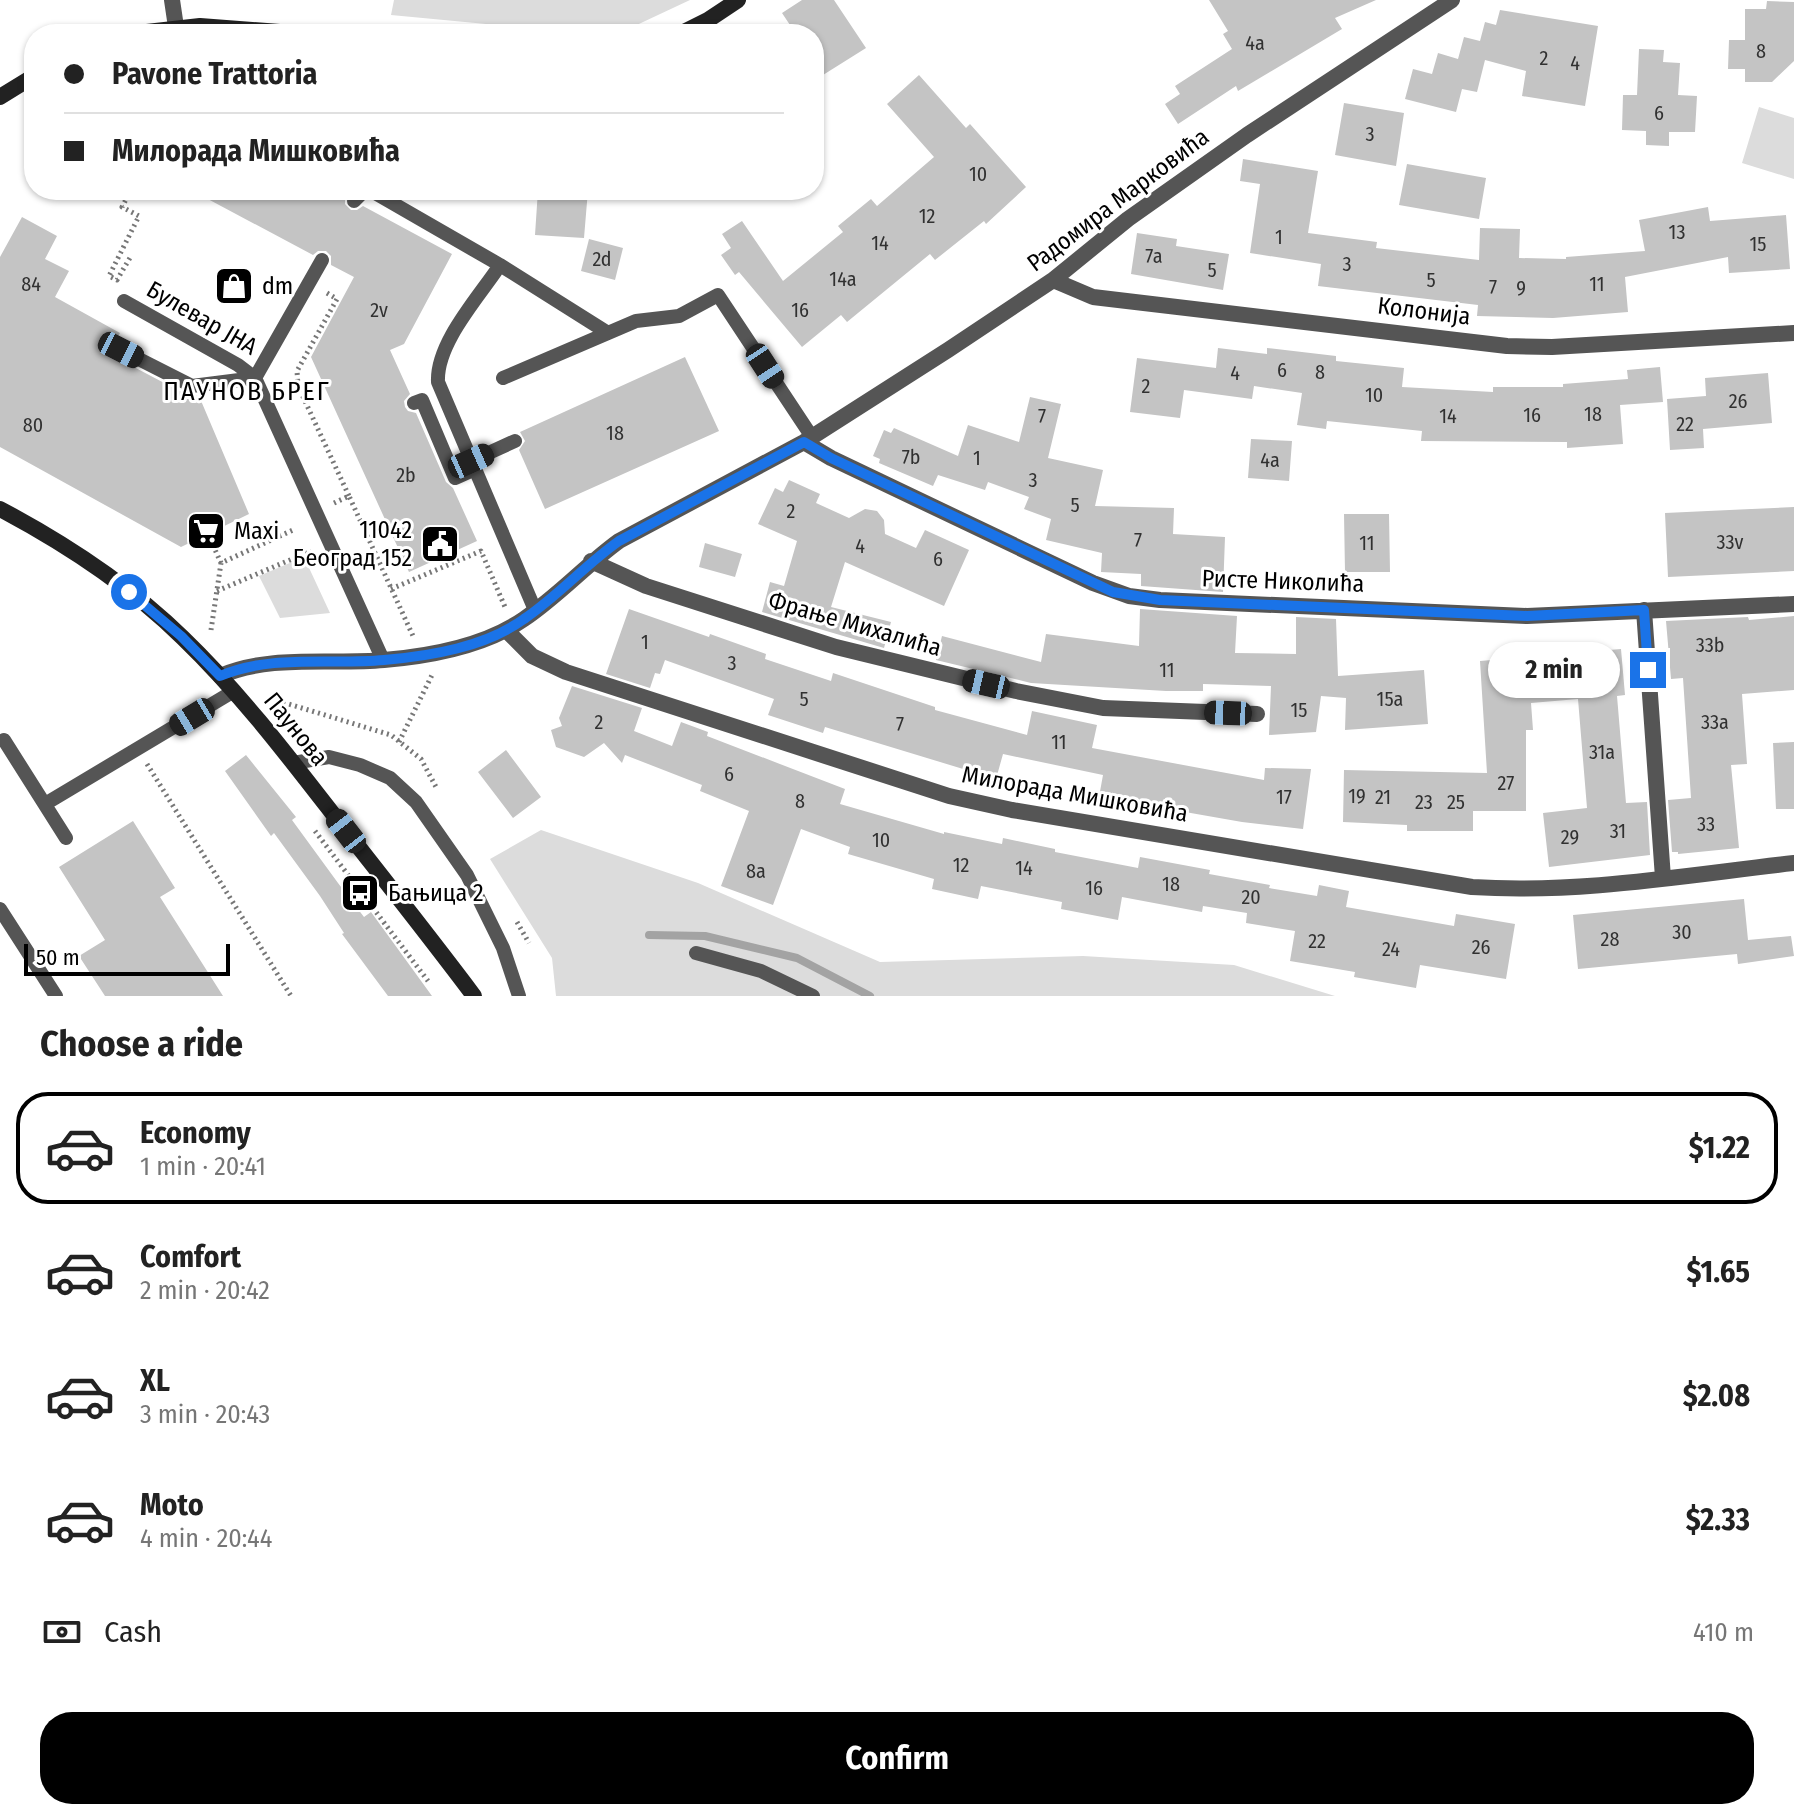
<!DOCTYPE html>
<html lang="en">
<head>
<meta charset="utf-8">
<style>
	:root { --surface:#fff; --page:#f2f2f2; --text:#222; --muted:#767676; --line:#e0e0e0; --accent:#000 }
	body { margin:0; font-family:"Fira Sans Condensed",sans-serif; background:var(--page); color:var(--text); height:100vh; display:flex; flex-direction:column; font-size:30px; white-space:nowrap }
	* { box-sizing:border-box; margin:0 }
	p { font-size:26px; color:var(--muted) }
	.icon { flex:none; width:44px; height:44px; fill:none; stroke:currentColor; stroke-width:2; stroke-linecap:round; stroke-linejoin:round }
	.map { position:relative; height:996px; overflow:hidden }
	.sheet { display:flex; flex-direction:column; background:var(--surface); flex:1 }
	.sheet>* { flex:none }
	.banner { position:absolute; left:24px; top:24px; width:800px; height:176px; border-radius:32px; box-shadow:0 2px 6px #0004; display:grid; align-content:center; height:176px; padding:0 40px; background:var(--surface) }
	.scale { position:absolute; left:24px; bottom:20px; width:206px; box-sizing:border-box; padding-left:8px; border:4px solid #000; border-top:0; font-size:22px; line-height:28px; white-space:nowrap; color:#000; -webkit-text-stroke:6px #fff; paint-order:stroke }
	.end { position:absolute; width:36px; height:36px; margin:-18px; border:10px solid #1a73e8; background:#fff; box-shadow:0 0 0 4px #fff }
	.from { border-radius:50% }
	.bubble { position:absolute; height:56px; border-radius:28px; background:var(--surface); box-shadow:0 2px 6px #0004; font-size:26px; font-weight:700; line-height:56px; text-align:center }
	.car { position:absolute; width:24px; height:48px; margin:-24px -12px; border-radius:10px; box-shadow:0 0 6px 2px #0007; background:linear-gradient(#222 24%,#8ab4d8 0 40%,#222 0 76%,#8ab4d8 0 86%,#222 0) }
	.banner b { display:flex; align-items:center; gap:28px; height:76px; font-size:30px }
	.banner b+b { border-top:2px solid var(--line) }
	.banner i { width:20px; height:20px; background:var(--text) }
	ul { padding:0; list-style:none }
	li { display:flex; align-items:center; gap:24px; height:112px; margin:0 16px 12px; padding:0 24px; border:4px solid transparent; border-radius:32px }
	li div { flex:1 }
	li b { display:block; font-size:30px }
	li em { font-style:normal; font-weight:700 }
	li.active { border-color:var(--accent) }
	li>.icon { width:72px; height:72px; stroke-width:1.5 }
	h2 { padding:0 40px; font-size:36px; line-height:96px }
	.pay { display:flex; align-items:center; gap:20px; height:88px; padding:0 40px; font-size:30px }
	.pay p { margin-inline-start:auto }
	.cta { display:flex; gap:16px; margin-top:auto; padding:16px 40px }
	.cta a { flex:1; height:92px; border-radius:32px; background:var(--accent); color:#fff; font-size:32px; font-weight:700; line-height:92px; text-align:center }
	.map>svg:first-child { display:block }
	.green { fill:#dcdcdc }
	.lines { fill:none; stroke-linecap:round; stroke-linejoin:round }
	.stream { stroke:#a3a3a3; stroke-width:8 }
	.building { fill:#c4c4c4 }
	.path { stroke:#777; stroke-width:5; stroke-dasharray:2 4; stroke-linecap:butt }
	.lane { stroke:#555; stroke-width:14 }
	.street { stroke:#555; stroke-width:16 }
	.secondary { stroke:#222; stroke-width:16 }
	.route { stroke:#1a73e8; stroke-width:10 }
	.labels { text-anchor:middle; stroke-width:6; stroke-linejoin:round; paint-order:stroke }
	.number-label { font-size:20px; fill:#313131 }
	.street-label { font-size:24px; fill:#000; stroke:#fff }
	.poi-label { font-size:24px; fill:#000; stroke:#fff; text-anchor:start }
	.neighbourhood-label { font-size:26px; letter-spacing:2px; fill:#000; stroke:#fff }
</style>
</head>
<body>
<div class="map">
<svg width="1794" height="996" viewBox="0 0 1794 996">
	<rect width="100%" height="100%" fill="#fff"/>
	<path class="green" d="M 394,0 L 690,0 L 626,30 L 517,27 L 391,15 Z
		M 1759,107 L 1794,118 L 1794,179 L 1742,163 Z
		M 304,557 L 330,613 L 280,618 L 259,576 Z
		M 541,830 L 698,883 L 880,962 L 1083,956 L 1234,965 L 1335,996 L 556,996 L 552,958 L 490,859 Z"/>
	<g class="lines">
		<path class="stream" d="M 649,935 L 705,936 L 797,958 L 870,996"/>
	</g>
	<path class="building" d="M 802,0 L 834,0 L 866,48 L 823,75 L 814,62 L 814,34 L 796,34 L 782,13 Z
		M 1209,0 L 1376,0 L 1335,18 L 1342,29 L 1238,91 L 1236,86 L 1178,124 L 1165,104 L 1180,94 L 1175,86 L 1232,49 L 1223,34 L 1228,31 Z
		M 1767,1 L 1794,2 L 1794,61 L 1772,82 L 1745,82 L 1745,69 L 1728,69 L 1729,40 L 1745,40 L 1745,9 L 1766,9 Z
		M 1500,10 L 1598,26 L 1585,106 L 1522,96 L 1526,71 L 1485,60 L 1477,92 L 1462,89 L 1456,112 L 1405,99 L 1413,69 L 1432,74 L 1438,53 L 1458,59 L 1464,37 L 1480,41 L 1485,22 L 1496,25 Z
		M 1639,49 L 1664,50 L 1663,62 L 1680,63 L 1678,95 L 1697,96 L 1695,132 L 1669,132 L 1669,146 L 1646,145 L 1646,131 L 1622,130 L 1623,95 L 1637,95 Z
		M 919,75 L 966,128 L 970,124 L 1026,187 L 986,224 L 984,221 L 935,260 L 930,254 L 847,322 L 841,315 L 802,347 L 739,272 L 735,275 L 721,255 L 731,248 L 722,234 L 742,221 L 783,281 L 843,232 L 838,226 L 871,199 L 877,206 L 934,157 L 887,104 Z
		M 1344,103 L 1404,113 L 1396,166 L 1335,155 Z
		M 1243,159 L 1318,171 L 1308,233 L 1377,242 L 1376,248 L 1479,260 L 1480,228 L 1520,229 L 1519,258 L 1566,259 L 1566,257 L 1645,251 L 1639,220 L 1708,207 L 1710,221 L 1786,215 L 1790,269 L 1729,273 L 1728,257 L 1625,277 L 1628,312 L 1553,318 L 1477,316 L 1478,305 L 1318,286 L 1321,264 L 1250,253 L 1260,184 L 1240,181 Z
		M 1407,164 L 1486,178 L 1479,219 L 1399,205 Z
		M 191,190 L 333,190 L 345,196 L 345,204 L 351,210 L 357,210 L 363,206 L 452,254 L 404,344 L 390,350 L 410,394 L 404,401 L 405,407 L 408,411 L 416,413 L 446,482 L 453,488 L 477,541 L 409,572 L 311,357 L 354,277 L 331,265 L 331,256 L 326,251 L 318,251 L 313,255 Z
		M 538,190 L 588,190 L 584,238 L 535,235 Z
		M 22,217 L 57,236 L 45,259 L 69,271 L 55,297 L 120,333 L 112,346 L 113,356 L 187,395 L 199,396 L 249,514 L 181,547 L 0,447 L 0,257 Z
		M 1137,233 L 1177,239 L 1176,246 L 1229,254 L 1223,290 L 1131,274 Z
		M 589,239 L 623,248 L 615,280 L 581,271 Z
		M 1218,348 L 1267,354 L 1267,348 L 1336,356 L 1336,361 L 1404,368 L 1402,387 L 1493,392 L 1493,387 L 1563,387 L 1563,384 L 1628,379 L 1627,370 L 1660,367 L 1663,402 L 1620,405 L 1623,444 L 1567,448 L 1567,442 L 1421,441 L 1422,431 L 1327,421 L 1326,429 L 1297,425 L 1302,393 L 1254,386 L 1252,399 L 1184,390 L 1180,418 L 1130,412 L 1137,358 L 1216,368 Z
		M 685,357 L 719,431 L 545,509 L 519,450 L 525,441 L 520,432 Z
		M 1768,373 L 1772,423 L 1703,429 L 1704,448 L 1670,450 L 1667,399 L 1706,396 L 1705,378 Z
		M 1030,397 L 1061,404 L 1048,458 L 1103,470 L 1095,506 L 1174,508 L 1173,534 L 1225,537 L 1223,592 L 1141,586 L 1141,574 L 1101,572 L 1102,553 L 1046,540 L 1051,519 L 1024,509 L 1029,497 L 988,482 L 985,490 L 938,475 L 933,486 L 879,463 L 880,459 L 873,456 L 884,430 L 891,433 L 894,428 L 958,456 L 968,425 L 1019,442 Z
		M 1251,439 L 1292,441 L 1289,481 L 1248,478 Z
		M 789,480 L 820,494 L 816,503 L 849,518 L 865,509 L 877,511 L 884,520 L 885,534 L 916,548 L 925,530 L 969,550 L 944,606 L 845,562 L 831,607 L 891,622 L 884,648 L 762,612 L 770,582 L 784,586 L 797,541 L 758,524 L 775,488 L 783,492 Z
		M 1794,507 L 1794,571 L 1668,577 L 1665,513 Z
		M 1344,514 L 1389,514 L 1390,572 L 1345,572 Z
		M 705,543 L 742,554 L 735,577 L 699,567 Z
		M 629,609 L 709,637 L 710,634 L 766,654 L 765,659 L 831,681 L 833,673 L 935,707 L 935,710 L 1027,735 L 1032,711 L 1097,725 L 1092,748 L 1264,780 L 1265,768 L 1311,769 L 1303,829 L 1242,822 L 1168,809 L 1168,811 L 1099,797 L 1103,775 L 1003,754 L 996,779 L 825,727 L 823,733 L 768,715 L 774,699 L 665,660 L 660,674 L 655,673 L 650,688 L 606,674 Z
		M 1140,609 L 1237,616 L 1235,653 L 1296,654 L 1296,617 L 1336,619 L 1338,676 L 1424,670 L 1428,724 L 1345,730 L 1346,698 L 1321,696 L 1316,732 L 1269,735 L 1271,686 L 1203,684 L 1203,691 L 1166,691 L 1031,683 L 936,660 L 942,636 L 1041,662 L 1046,634 L 1139,646 Z
		M 1794,616 L 1794,690 L 1742,694 L 1747,764 L 1731,765 L 1739,848 L 1678,854 L 1678,852 L 1672,852 L 1668,800 L 1691,798 L 1683,678 L 1671,679 L 1666,621 L 1748,617 L 1749,620 Z
		M 1621,649 L 1625,695 L 1617,696 L 1626,803 L 1647,802 L 1650,855 L 1549,867 L 1543,813 L 1587,808 L 1578,699 L 1531,703 L 1533,730 L 1526,730 L 1526,811 L 1473,811 L 1473,831 L 1407,831 L 1407,825 L 1343,822 L 1344,770 L 1487,773 L 1480,661 Z
		M 572,686 L 642,708 L 634,731 L 672,746 L 681,722 L 708,732 L 707,736 L 845,789 L 840,804 L 944,834 L 944,832 L 1002,844 L 1003,838 L 1055,849 L 1055,852 L 1138,868 L 1140,857 L 1210,870 L 1209,874 L 1270,885 L 1269,888 L 1317,896 L 1319,885 L 1349,891 L 1346,907 L 1454,926 L 1456,914 L 1515,924 L 1506,979 L 1420,965 L 1416,988 L 1354,977 L 1355,972 L 1290,961 L 1295,931 L 1246,923 L 1247,913 L 1203,906 L 1202,912 L 1122,897 L 1118,920 L 1061,909 L 1062,902 L 981,886 L 978,899 L 932,889 L 934,879 L 848,854 L 850,847 L 801,829 L 773,905 L 721,886 L 749,811 L 700,791 L 702,785 L 625,755 L 622,763 L 604,743 L 584,757 L 556,747 L 551,730 L 562,726 L 559,718 Z
		M 1794,742 L 1794,809 L 1776,809 L 1773,743 Z
		M 506,750 L 541,797 L 513,818 L 478,772 Z
		M 246,755 L 296,817 L 292,820 L 338,883 L 364,917 L 371,912 L 432,996 L 388,996 L 342,934 L 344,933 L 320,896 L 274,833 L 271,836 L 225,771 Z
		M 133,821 L 175,888 L 160,897 L 223,996 L 105,996 L 79,956 L 105,940 L 59,867 Z
		M 1744,899 L 1748,940 L 1791,936 L 1794,956 L 1738,964 L 1737,954 L 1578,969 L 1573,915 Z"/>
	<g class="lines">
		<path class="path" d="M 131,190 L 122,207 L 139,216 L 109,276 L 117,280 L 131,256
			M 327,293 L 337,299 L 297,371 L 298,386 L 349,496
			M 334,503 L 349,496 L 413,636
			M 208,534 L 221,563
			M 391,589 L 481,551 L 505,607
			M 217,591 L 311,551
			M 211,630 L 221,563 L 293,530
			M 272,699 L 391,735 L 421,759 L 436,787
			M 399,742 L 432,675
			M 147,764 L 291,996
			M 315,831 L 428,981
			M 517,922 L 529,943"/>
		<path class="lane" d="M 354,201 L 364,191 L 375,193 L 500,265 C 479,297 436,343 438,382 L 535,610
			M 500,265 L 608,333 L 636,321 L 679,316 L 718,295 L 812,437
			M 124,301 L 238,365 L 255,378 L 322,260
			M 121,350 L 192,386 L 255,378 L 383,660
			M 503,378 L 608,333
			M 414,403 L 422,400 L 455,478 L 475,469
			M 471,461 L 515,441
			M 4,740 L 66,838
			M 293,763 L 329,757 L 360,765 L 390,778 L 416,802 L 467,875 L 503,948 L 519,996
			M 45,804 L 234,691
			M 0,909 L 56,996
			M 696,953 L 761,971 L 813,996"/>
		<path class="street" d="M 172,0 L 176,27
			M 1053,280 L 1093,297 L 1507,346 L 1552,347 L 1794,333
			M 804,442 L 831,458 L 1093,583 L 1129,596 L 1160,600 L 1527,616 L 1794,604
			M 591,561 L 646,586 L 836,647 L 1016,691 L 1103,708 L 1257,714
			M 1644,610 L 1663,878
			M 506,630 L 532,656 L 566,672 L 949,796 L 1012,810 L 1472,887 C 1580,894 1687,875 1794,863
			M 220,676 C 272,654 329,665 384,660 C 431,656 485,646 524,619 C 558,596 586,565 619,541 L 804,442 L 948,350 L 1053,280 L 1128,219 L 1247,135 L 1452,0"/>
		<path class="secondary" d="M 129,34 L 200,26 L 306,34
			M 680,34 L 708,20 L 738,0
			M 0,97 L 34,76
			M 0,509 C 66,544 129,585 183,638 C 240,693 288,756 336,818 C 382,877 429,936 474,996"/>
	</g>
	<g class="lines">
		<path class="route" d="M 129,592 L 181,636 L 220,676 C 272,654 329,665 384,660 C 431,656 485,647 524,619 C 558,596 585,565 619,541 L 804,442 L 831,458 L 1113,592 L 1160,600 L 1527,616 L 1644,610 L 1648,670"/>
	</g>
	<defs>
		<symbol id="shop-square" viewBox="-11 -11 22 22"><rect x="-9" y="-9" width="18" height="18" rx="4" fill="#000" stroke="#fff"/><path d="M-5-2.5h2.3a2.7 3.5 0 0 1 5.4 0H5L5.5 6h-11ZM-1.5-2.5h3a1.5 2.3 0 0 0-3 0Z" fill="#fff"/></symbol>
		<symbol id="supermarket-square" viewBox="-11 -11 22 22"><rect x="-9" y="-9" width="18" height="18" rx="4" fill="#000" stroke="#fff"/><path d="M-6-5.5h2.5l.6 2H6L4.5 2H-2.5L-4.4-4H-6ZM-1.5 3.2a1.3 1.3 0 1 0 .1 0ZM3 3.2a1.3 1.3 0 1 0 .1 0Z" fill="#fff"/></symbol>
		<symbol id="civic-square" viewBox="-11 -11 22 22"><rect x="-9" y="-9" width="18" height="18" rx="4" fill="#000" stroke="#fff"/><path d="M-.6-6.5H3V-4.5H.6V-3L4-1V1h2V6H-6V1h2V-1L-.6-3ZM-1.2 2.5V6h2.4V2.5Z" fill="#fff"/></symbol>
		<symbol id="bus-square" viewBox="-11 -11 22 22"><rect x="-9" y="-9" width="18" height="18" rx="4" fill="#000" stroke="#fff"/><path d="M-5-6H5V4H4V6H2V4H-2V6H-4V4H-5ZM-3.5-4V0h7V-4ZM-3.5 1.2v1.5H-2V1.2ZM2 1.2v1.5H3.5V1.2Z" fill="#fff"/></symbol>
	</defs>
	<g fill-rule="evenodd">
		<use href="#shop-square" x="212" y="264" width="44" height="44"/>
		<use href="#supermarket-square" x="184" y="509" width="44" height="44"/>
		<use href="#civic-square" x="418" y="522" width="44" height="44"/>
		<use href="#bus-square" x="338" y="871" width="44" height="44"/>
	</g>
	<g class="labels">
		<g class="number-label">
			<text x="1255" y="50">4a</text>
			<text x="1761" y="58">8</text>
			<text x="1544" y="65">2</text>
			<text x="1575" y="70">4</text>
			<text x="1659" y="120">6</text>
			<text x="1370" y="141">3</text>
			<text x="978" y="181">10</text>
			<text x="927" y="223">12</text>
			<text x="1677" y="239">13</text>
			<text x="1279" y="244">1</text>
			<text x="880" y="250">14</text>
			<text x="1758" y="251">15</text>
			<text x="1154" y="263">7a</text>
			<text x="602" y="266">2d</text>
			<text x="1347" y="271">3</text>
			<text x="1212" y="277">5</text>
			<text x="843" y="286">14a</text>
			<text x="1431" y="287">5</text>
			<text x="31" y="291">84</text>
			<text x="1597" y="291">11</text>
			<text x="1493" y="294">7</text>
			<text x="1521" y="295">9</text>
			<text x="379" y="317">2v</text>
			<text x="800" y="317">16</text>
			<text x="1282" y="377">6</text>
			<text x="1320" y="379">8</text>
			<text x="1235" y="380">4</text>
			<text x="1146" y="393">2</text>
			<text x="1374" y="402">10</text>
			<text x="1738" y="408">26</text>
			<text x="1593" y="421">18</text>
			<text x="1532" y="422">16</text>
			<text x="1042" y="423">7</text>
			<text x="1448" y="423">14</text>
			<text x="1685" y="431">22</text>
			<text x="33" y="432">80</text>
			<text x="615" y="440">18</text>
			<text x="911" y="464">7b</text>
			<text x="977" y="465">1</text>
			<text x="1270" y="467">4a</text>
			<text x="406" y="482">2b</text>
			<text x="1033" y="487">3</text>
			<text x="1075" y="512">5</text>
			<text x="791" y="518">2</text>
			<text x="1138" y="547">7</text>
			<text x="1730" y="549">33v</text>
			<text x="1367" y="550">11</text>
			<text x="860" y="553">4</text>
			<text x="938" y="566">6</text>
			<text x="645" y="649">1</text>
			<text x="1710" y="652">33b</text>
			<text x="732" y="670">3</text>
			<text x="1167" y="677">11</text>
			<text x="804" y="706">5</text>
			<text x="1390" y="706">15a</text>
			<text x="1299" y="717">15</text>
			<text x="599" y="729">2</text>
			<text x="1715" y="729">33a</text>
			<text x="900" y="731">7</text>
			<text x="1059" y="749">11</text>
			<text x="1602" y="759">31a</text>
			<text x="729" y="781">6</text>
			<text x="1506" y="790">27</text>
			<text x="1357" y="803">19</text>
			<text x="1284" y="804">17</text>
			<text x="1383" y="804">21</text>
			<text x="800" y="808">8</text>
			<text x="1424" y="809">23</text>
			<text x="1456" y="809">25</text>
			<text x="1706" y="831">33</text>
			<text x="1618" y="838">31</text>
			<text x="1570" y="844">29</text>
			<text x="881" y="847">10</text>
			<text x="961" y="872">12</text>
			<text x="1024" y="875">14</text>
			<text x="756" y="878">8a</text>
			<text x="1171" y="891">18</text>
			<text x="1094" y="895">16</text>
			<text x="1251" y="904">20</text>
			<text x="1682" y="939">30</text>
			<text x="1610" y="946">28</text>
			<text x="1317" y="948">22</text>
			<text x="1481" y="954">26</text>
			<text x="1391" y="956">24</text>
		</g>
		<g class="street-label">
			<text transform="translate(1118 200) rotate(-37)" y="8">Радомира Марковића</text>
			<text transform="translate(1424 311) rotate(7)" y="8">Колонија</text>
			<text transform="translate(202 318) rotate(30)" y="8">Булевар ЈНА</text>
			<text transform="translate(1283 581) rotate(2)" y="8">Ристе Николића</text>
			<text transform="translate(855 624) rotate(16)" y="8">Фрање Михалића</text>
			<text transform="translate(296 729) rotate(51)" y="8">Паунова</text>
			<text transform="translate(1075 794) rotate(10)" y="8">Милорада Мишковића</text>
		</g>
		<g class="poi-label">
			<text x="262" y="294">dm</text>
			<text x="412" y="538" text-anchor="end">11042<tspan x="412" dy="28">Београд 152</tspan></text>
			<text x="234" y="539">Maxi</text>
			<text x="388" y="901">Бањица 2</text>
		</g>
		<g class="neighbourhood-label">
			<text x="247" y="400">ПАУНОВ БРЕГ</text>
		</g>
	</g>
</svg>
<div class="scale">50 m</div>
<i class="end from" style="left:129px;top:592px"></i>
<i class="end" style="left:1648px;top:670px"></i>
<div class="bubble" style="left:1488px;top:642px;width:132px">2 min</div>
<i class="car" style="left:121px;top:350px;rotate:117deg"></i>
<i class="car" style="left:765px;top:366px;rotate:147deg"></i>
<i class="car" style="left:471px;top:461px;rotate:66deg"></i>
<i class="car" style="left:986px;top:684px;rotate:283deg"></i>
<i class="car" style="left:1228px;top:713px;rotate:272deg"></i>
<i class="car" style="left:192px;top:717px;rotate:239deg"></i>
<i class="car" style="left:346px;top:831px;rotate:322deg"></i>
<div class="banner">
<b><i class="from"></i>Pavone Trattoria</b>
<b><i></i>Милорада Мишковића</b>
</div>
</div>
<section class="sheet">
<h2>Choose a ride</h2>
<ul>
<li class="active"><svg class="icon" aria-label="car" viewBox="0 0 24 24"><path d="M5 17H2v-5l4-1 3-4h7l3 4 3 1v5h-3M9 17h6M6 11h13"/><circle cx="7" cy="17" r="2"/><circle cx="17" cy="17" r="2"/></svg><div><b>Economy</b><p>1 min · 20:41</p></div><em>$1.22</em></li>
<li><svg class="icon" aria-label="car" viewBox="0 0 24 24"><path d="M5 17H2v-5l4-1 3-4h7l3 4 3 1v5h-3M9 17h6M6 11h13"/><circle cx="7" cy="17" r="2"/><circle cx="17" cy="17" r="2"/></svg><div><b>Comfort</b><p>2 min · 20:42</p></div><em>$1.65</em></li>
<li><svg class="icon" aria-label="car" viewBox="0 0 24 24"><path d="M5 17H2v-5l4-1 3-4h7l3 4 3 1v5h-3M9 17h6M6 11h13"/><circle cx="7" cy="17" r="2"/><circle cx="17" cy="17" r="2"/></svg><div><b>XL</b><p>3 min · 20:43</p></div><em>$2.08</em></li>
<li><svg class="icon" aria-label="car" viewBox="0 0 24 24"><path d="M5 17H2v-5l4-1 3-4h7l3 4 3 1v5h-3M9 17h6M6 11h13"/><circle cx="7" cy="17" r="2"/><circle cx="17" cy="17" r="2"/></svg><div><b>Moto</b><p>4 min · 20:44</p></div><em>$2.33</em></li>
</ul>
<div class="pay"><svg class="icon" aria-label="cash" viewBox="0 0 24 24"><path d="M3 7h18v10H3z"/><circle cx="12" cy="12" r="2"/></svg>Cash<p>410 m</p></div>
<div class="cta"><a>Confirm</a></div>
</section>
</body>
</html>
